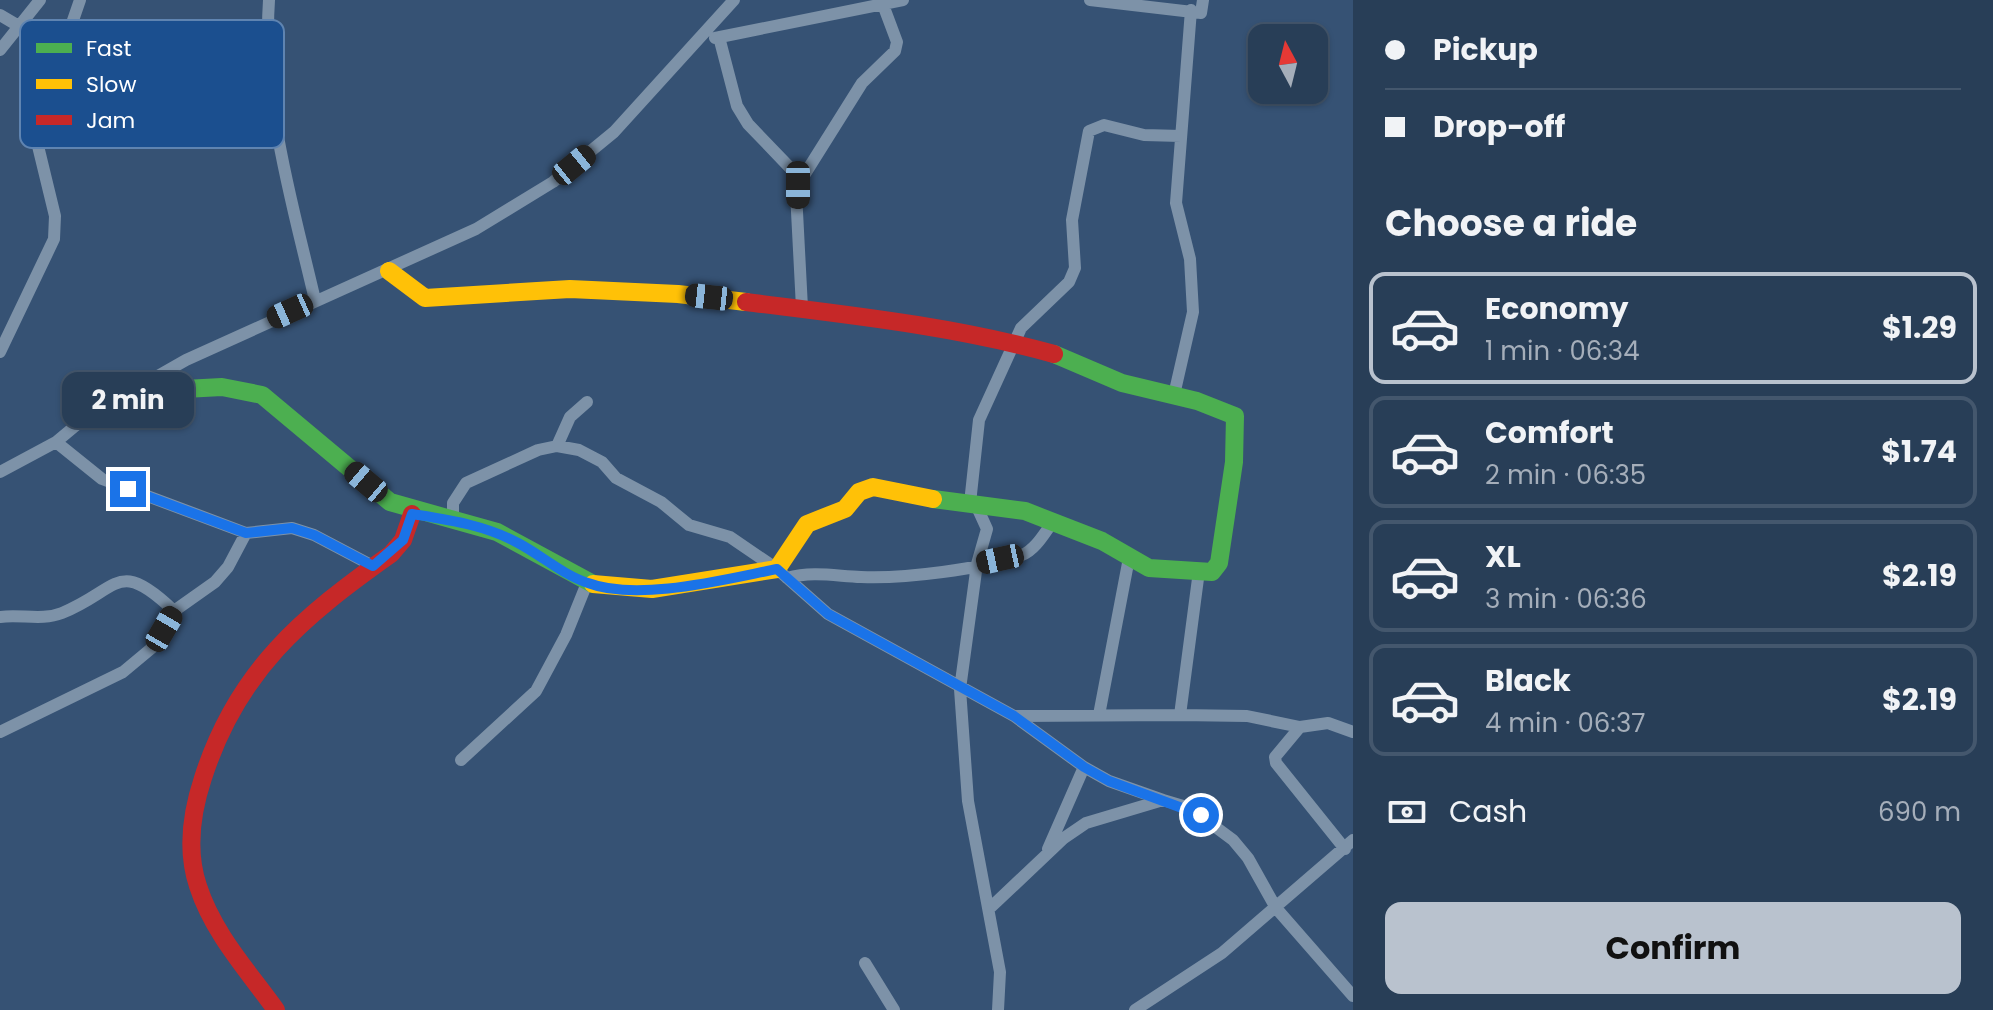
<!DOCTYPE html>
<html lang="en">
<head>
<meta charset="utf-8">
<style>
	:root { --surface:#283e57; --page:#344961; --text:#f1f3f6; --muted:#a5aeba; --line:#44576d; --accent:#b9c2ce }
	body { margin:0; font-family:Poppins,sans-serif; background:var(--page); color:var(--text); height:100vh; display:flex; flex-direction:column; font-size:30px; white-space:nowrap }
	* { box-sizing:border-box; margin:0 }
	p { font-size:26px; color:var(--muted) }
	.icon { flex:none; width:44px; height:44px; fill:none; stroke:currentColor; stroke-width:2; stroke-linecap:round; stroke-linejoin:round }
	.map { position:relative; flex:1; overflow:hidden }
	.drawer { display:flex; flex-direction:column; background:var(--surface); width:640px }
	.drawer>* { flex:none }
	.hud { display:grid; align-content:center; height:176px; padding:0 32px; background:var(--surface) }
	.needle { width:52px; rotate:353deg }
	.tools { position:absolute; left:1248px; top:24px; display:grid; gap:16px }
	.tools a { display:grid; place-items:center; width:80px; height:80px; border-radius:16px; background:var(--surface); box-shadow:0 2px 6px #0004,0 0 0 2px var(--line); font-size:40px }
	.end { position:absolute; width:36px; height:36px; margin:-18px; border:10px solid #1a73e8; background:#fff; box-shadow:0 0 0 4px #fff }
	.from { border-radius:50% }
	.bubble { position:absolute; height:56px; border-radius:16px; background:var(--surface); box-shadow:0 2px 6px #0004,0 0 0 2px var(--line); font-size:26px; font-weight:700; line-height:56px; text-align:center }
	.car { position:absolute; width:24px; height:48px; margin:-24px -12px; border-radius:10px; box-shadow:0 0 6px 2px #0007; background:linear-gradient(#222 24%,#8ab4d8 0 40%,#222 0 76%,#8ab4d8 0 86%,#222 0) }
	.hud b { display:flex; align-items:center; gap:28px; height:76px; font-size:30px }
	.hud b+b { border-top:2px solid var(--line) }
	.hud i { width:20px; height:20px; background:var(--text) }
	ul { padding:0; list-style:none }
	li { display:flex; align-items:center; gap:24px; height:112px; margin:0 16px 12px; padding:0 16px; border:4px solid var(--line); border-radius:16px }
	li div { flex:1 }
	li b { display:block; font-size:30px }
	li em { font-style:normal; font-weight:700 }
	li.current { border-color:var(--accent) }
	li>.icon { width:72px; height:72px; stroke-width:1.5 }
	h2 { padding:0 32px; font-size:36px; line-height:96px }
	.pay { display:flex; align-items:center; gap:20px; height:88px; padding:0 32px; font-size:30px }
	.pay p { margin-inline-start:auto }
	.primary-button { display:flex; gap:16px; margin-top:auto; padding:16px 32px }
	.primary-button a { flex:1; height:92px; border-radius:16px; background:var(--accent); color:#111; font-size:32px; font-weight:700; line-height:92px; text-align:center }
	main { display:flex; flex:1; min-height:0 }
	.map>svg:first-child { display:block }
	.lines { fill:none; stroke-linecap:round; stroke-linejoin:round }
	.street { stroke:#7d92a8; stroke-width:12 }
	.fast { stroke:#4caf50; stroke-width:18 }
	.slow { stroke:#ffc107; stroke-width:18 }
	.jam { stroke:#c62828; stroke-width:18 }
	.route { stroke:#1a73e8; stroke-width:10 }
	.key { fill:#1b4f8f; stroke:#5f84b1; stroke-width:2 }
	.key-label { font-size:22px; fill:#fff }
</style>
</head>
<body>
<main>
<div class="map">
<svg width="1353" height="1010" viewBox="0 0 1353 1010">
	<rect width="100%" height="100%" fill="#365274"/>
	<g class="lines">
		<path class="street" d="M 269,0 C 262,103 292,201 315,300
			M 1090,0 L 1201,13 L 1203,0
			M 0,15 L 17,25
			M 719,37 L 737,106 L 748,124 L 795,173 L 802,308
			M 715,38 L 903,0
			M 0,50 L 40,0
			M 798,185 L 862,83 L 895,51 L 897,42 L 882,2
			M 0,352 L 54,239 L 55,216 L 38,146 L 51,84 L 80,0
			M 1174,395 L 1193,312 L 1190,259 L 1176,203 L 1191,10
			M 56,442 L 102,479 L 246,533 L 292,528 L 314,535 L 373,566
			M 557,446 L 570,417 L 587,402
			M 0,472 L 56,442 L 86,417 L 186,360 L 476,229 L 553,182 L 614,132 L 734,0
			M 970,503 L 979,420 L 1021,328 L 1069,282 L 1075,268 L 1072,220 L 1089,131 L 1104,125 L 1144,135 L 1181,136
			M 977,507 L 987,529 L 977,564 L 960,689 L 968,801 L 1000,972 L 998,1010
			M 453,521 L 453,503 L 466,483 L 538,450 L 557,446 L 579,450 L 602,462 L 616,478 L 661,502 L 689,525 L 730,537 L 777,569 L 828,614 L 1014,716 L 1084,767 L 1109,781 L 1163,800
			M 787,578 C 813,571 835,576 861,577 C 903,579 983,569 1022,555 C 1035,550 1044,534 1052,523
			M 0,617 C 20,614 42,621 62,613 C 119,590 117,556 174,611
			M 1099,715 L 1129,558
			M 1180,715 L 1247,716 L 1300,727
			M 1014,716 L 1180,715 L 1199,571
			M 0,732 L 123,672 L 153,647 L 174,611 L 215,582 L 228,567 L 246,533
			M 461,760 L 536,691 L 566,635 L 587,583
			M 1048,849 L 1084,767
			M 1345,849 L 1276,763 L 1275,757 L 1300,727 L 1328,723 L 1353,732
			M 990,908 L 1064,838 L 1086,823 L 1163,800 L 1190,808 L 1233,840 L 1248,858 L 1276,908 L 1353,996
			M 865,963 L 894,1010
			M 1135,1010 L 1222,953 L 1353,840"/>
		<path class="fast" d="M 128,392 L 222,387 L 262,395 L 390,502 L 497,532 L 593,584
			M 933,499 L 1025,511 L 1102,541 L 1149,568 L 1212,572 L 1219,563 L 1234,462 L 1235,416 L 1197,401 L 1122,383 L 1054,354"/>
		<path class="slow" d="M 389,271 L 425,298 L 570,289 L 678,294 L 746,302
			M 593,584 L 652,589 L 777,569 L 807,524 L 845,509 L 859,492 L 873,487 L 933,499"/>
		<path class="jam" d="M 746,302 C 849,315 954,326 1054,354
			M 276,1010 C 248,971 213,933 198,886 C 186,850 191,814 203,778 C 237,671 302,617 391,554 L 403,540 L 412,514"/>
	</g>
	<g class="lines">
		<path class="route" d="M 128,489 L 246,533 L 292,528 L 314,535 L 373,566 L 403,540 L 412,514 C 449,520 485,525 518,543 C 541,555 563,575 588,583 C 638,602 726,579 777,569 L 828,614 L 1014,716 L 1084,767 L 1109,781 L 1201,815"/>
	</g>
	<rect x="20" y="20" width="264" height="128" rx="12" class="key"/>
	<rect x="36" y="43" width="36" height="10" fill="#4caf50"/>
	<rect x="36" y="79" width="36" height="10" fill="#ffc107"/>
	<rect x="36" y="115" width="36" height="10" fill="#c62828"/>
	<g class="key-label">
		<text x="86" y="56">Fast</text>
		<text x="86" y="92">Slow</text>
		<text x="86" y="128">Jam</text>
	</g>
</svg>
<div class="tools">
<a><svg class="needle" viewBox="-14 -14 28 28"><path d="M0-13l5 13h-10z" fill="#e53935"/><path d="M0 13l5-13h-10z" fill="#a5aeba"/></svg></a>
</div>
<i class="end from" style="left:1201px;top:815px"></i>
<i class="end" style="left:128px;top:489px"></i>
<div class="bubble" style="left:62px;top:372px;width:132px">2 min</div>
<i class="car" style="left:574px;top:165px;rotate:51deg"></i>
<i class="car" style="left:798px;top:185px;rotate:180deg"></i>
<i class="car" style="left:709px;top:297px;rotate:276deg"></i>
<i class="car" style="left:290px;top:311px;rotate:246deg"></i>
<i class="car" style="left:366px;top:482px;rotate:310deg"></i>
<i class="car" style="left:1000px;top:559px;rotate:258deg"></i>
<i class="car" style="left:164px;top:629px;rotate:30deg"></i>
</div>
<section class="drawer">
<div class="hud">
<b><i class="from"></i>Pickup</b>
<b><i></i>Drop-off</b>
</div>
<h2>Choose a ride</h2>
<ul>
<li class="current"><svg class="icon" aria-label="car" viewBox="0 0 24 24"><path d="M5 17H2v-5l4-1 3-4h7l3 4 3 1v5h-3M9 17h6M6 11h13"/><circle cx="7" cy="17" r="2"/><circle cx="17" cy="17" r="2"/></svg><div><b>Economy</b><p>1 min · 06:34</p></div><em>$1.29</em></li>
<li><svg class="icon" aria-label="car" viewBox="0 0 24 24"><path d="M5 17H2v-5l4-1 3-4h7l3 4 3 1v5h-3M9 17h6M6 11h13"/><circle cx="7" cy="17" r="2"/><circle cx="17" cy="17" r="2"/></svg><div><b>Comfort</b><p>2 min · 06:35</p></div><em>$1.74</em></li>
<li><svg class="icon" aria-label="car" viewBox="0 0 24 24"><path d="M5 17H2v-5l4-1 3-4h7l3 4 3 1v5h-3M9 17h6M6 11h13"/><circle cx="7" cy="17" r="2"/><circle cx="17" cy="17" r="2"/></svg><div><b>XL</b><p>3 min · 06:36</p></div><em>$2.19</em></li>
<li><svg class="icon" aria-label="car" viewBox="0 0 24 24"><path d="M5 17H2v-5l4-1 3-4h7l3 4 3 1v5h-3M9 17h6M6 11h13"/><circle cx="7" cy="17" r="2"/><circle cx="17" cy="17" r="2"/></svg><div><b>Black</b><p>4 min · 06:37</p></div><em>$2.19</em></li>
</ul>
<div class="pay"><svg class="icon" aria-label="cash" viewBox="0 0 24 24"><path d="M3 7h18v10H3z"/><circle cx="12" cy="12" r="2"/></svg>Cash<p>690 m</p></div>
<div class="primary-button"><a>Confirm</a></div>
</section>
</main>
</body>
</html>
